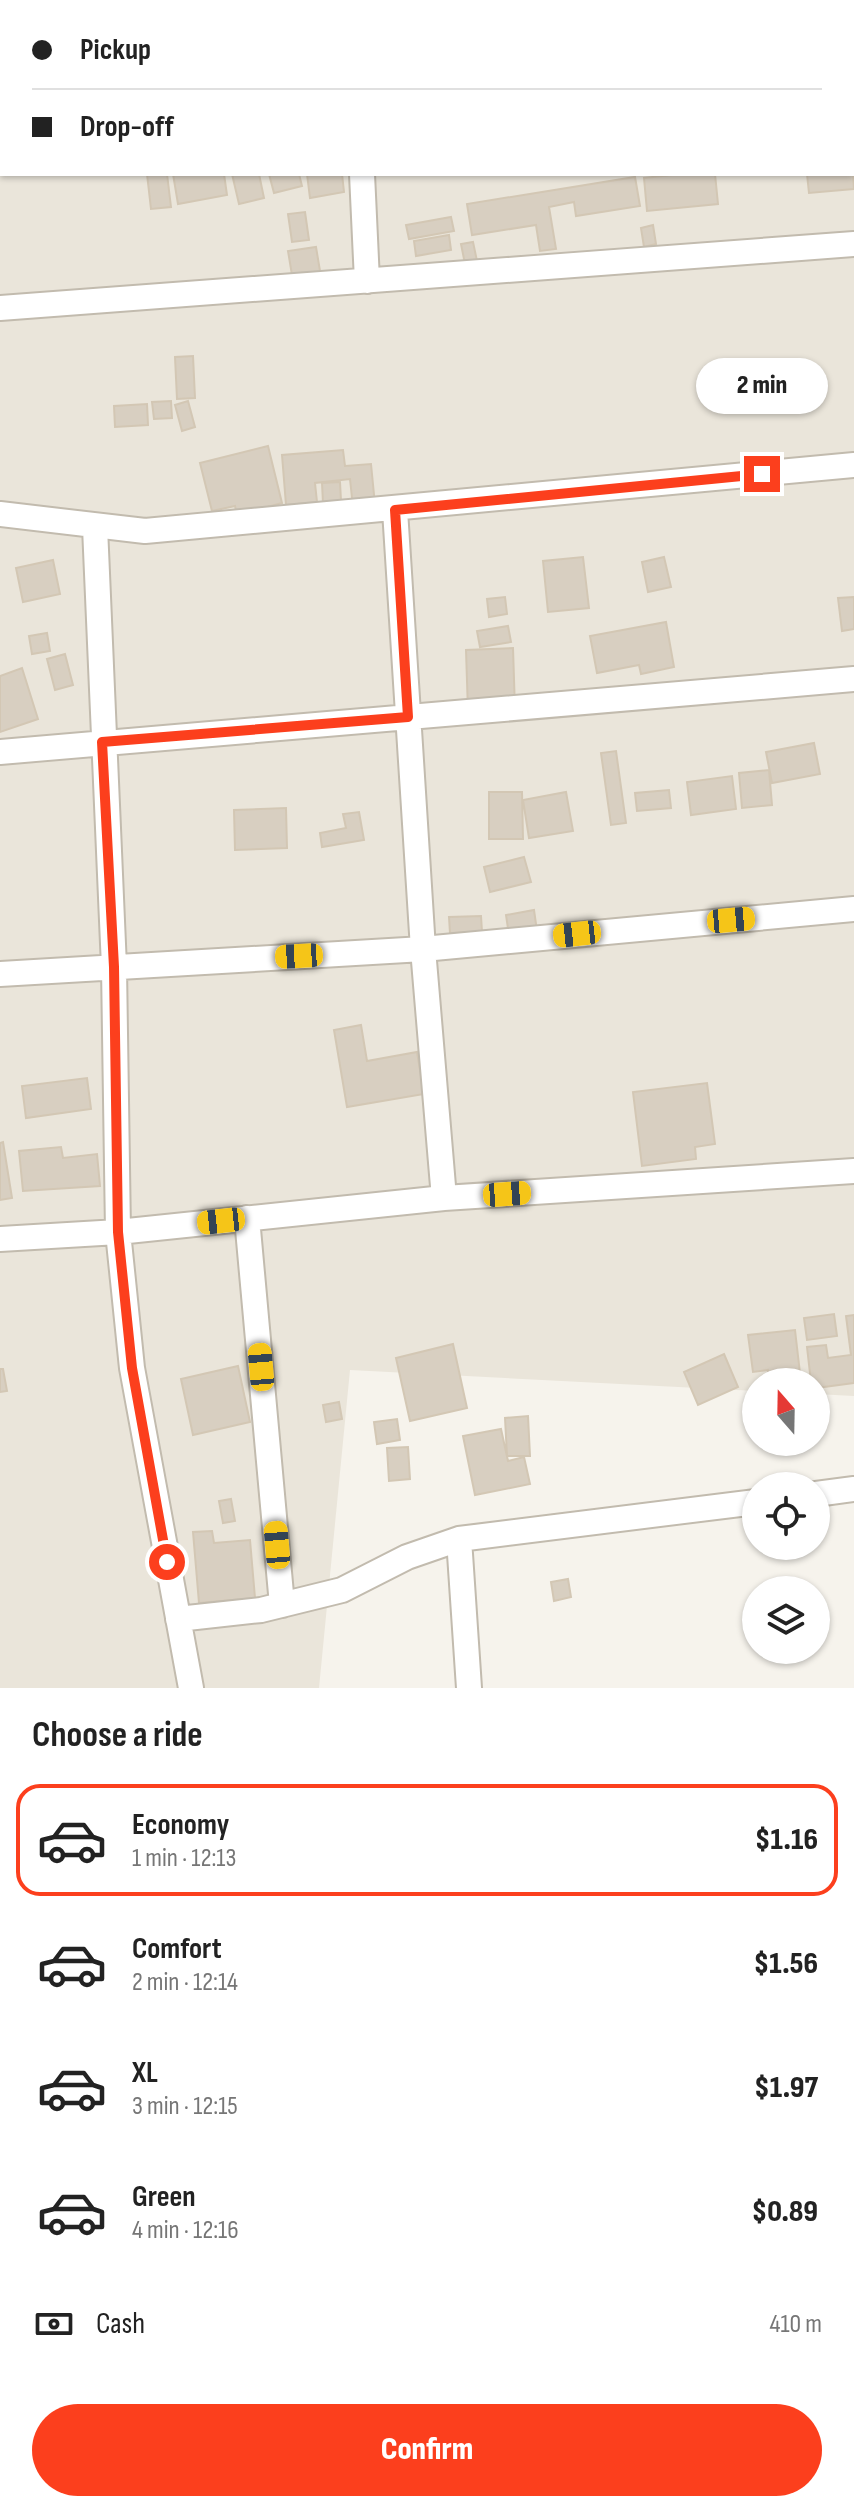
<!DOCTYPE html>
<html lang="en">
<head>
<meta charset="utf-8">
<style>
	:root { --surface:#fff; --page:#f6f6f6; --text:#222; --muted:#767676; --line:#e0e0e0; --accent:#fc3f1d }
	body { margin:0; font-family:"Sofia Sans Condensed",sans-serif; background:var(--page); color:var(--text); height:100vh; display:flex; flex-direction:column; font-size:30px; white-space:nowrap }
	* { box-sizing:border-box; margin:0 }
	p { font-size:26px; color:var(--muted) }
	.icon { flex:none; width:44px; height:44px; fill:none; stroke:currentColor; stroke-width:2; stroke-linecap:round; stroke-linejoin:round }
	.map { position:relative; height:1688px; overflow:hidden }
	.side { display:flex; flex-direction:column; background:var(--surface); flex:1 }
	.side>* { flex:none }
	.guide { position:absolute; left:0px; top:0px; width:854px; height:176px; box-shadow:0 2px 6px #0004; display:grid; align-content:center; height:176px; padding:0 32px; background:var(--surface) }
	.needle { width:52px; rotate:340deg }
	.buttons { position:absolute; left:742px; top:1368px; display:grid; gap:16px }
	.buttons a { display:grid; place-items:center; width:88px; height:88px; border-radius:50%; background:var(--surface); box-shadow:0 2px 6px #0004; font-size:40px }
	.end { position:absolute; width:36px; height:36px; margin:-18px; border:10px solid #fc3f1d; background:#fff; box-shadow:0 0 0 4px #fff }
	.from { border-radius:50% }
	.bubble { position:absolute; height:56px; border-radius:28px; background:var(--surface); box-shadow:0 2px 6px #0004; font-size:26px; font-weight:800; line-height:56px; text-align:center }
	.car { position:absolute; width:24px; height:48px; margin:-24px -12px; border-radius:10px; box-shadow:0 0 6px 2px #0007; background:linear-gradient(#f5c518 24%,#345 0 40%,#f5c518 0 76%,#345 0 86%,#f5c518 0) }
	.guide b { display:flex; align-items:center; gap:28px; height:76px; font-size:30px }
	.guide b+b { border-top:2px solid var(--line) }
	.guide i { width:20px; height:20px; background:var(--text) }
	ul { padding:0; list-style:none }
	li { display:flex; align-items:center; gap:24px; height:112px; margin:0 16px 12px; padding:0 16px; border:4px solid transparent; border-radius:24px }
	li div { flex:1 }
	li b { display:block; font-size:30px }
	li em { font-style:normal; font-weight:800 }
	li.current { border-color:var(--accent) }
	li>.icon { width:72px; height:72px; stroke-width:1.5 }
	h2 { padding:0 32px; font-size:36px; line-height:96px }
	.pay { display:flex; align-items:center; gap:20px; height:88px; padding:0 32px; font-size:30px }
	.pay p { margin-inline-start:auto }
	.primary-button { display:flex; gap:16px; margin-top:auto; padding:16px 32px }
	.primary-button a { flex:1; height:92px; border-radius:48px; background:var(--accent); color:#fff; font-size:32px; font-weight:800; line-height:92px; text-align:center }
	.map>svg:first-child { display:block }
	.residential { fill:#eae5da; fill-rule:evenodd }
	.building { fill:#d8cfc1; stroke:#d3c7b4; stroke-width:2 }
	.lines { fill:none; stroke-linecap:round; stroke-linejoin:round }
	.street-casing { stroke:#c2bbae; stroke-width:28 }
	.street { stroke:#fff; stroke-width:24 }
	.route { stroke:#fc3f1d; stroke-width:10 }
</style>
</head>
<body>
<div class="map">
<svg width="854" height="1688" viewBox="0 0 854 1688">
	<rect width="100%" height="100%" fill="#f6f3ec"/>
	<path class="residential" d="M 0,0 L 854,0 L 854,1396 L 816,1394 L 816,1382 L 756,1382 L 756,1391 L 350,1370 L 319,1688 L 0,1688 ZM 2,2 L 852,2 L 852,174 L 2,174 Z"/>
	<path class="building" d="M 366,0 L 449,0 L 450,2 L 367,2 Z
		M 852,157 L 854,189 L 809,193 L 807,174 L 852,174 Z
		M 147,174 L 167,174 L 171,207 L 151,209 Z
		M 173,174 L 224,174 L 227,195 L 178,204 Z
		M 232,174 L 259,174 L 264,198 L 239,204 Z
		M 269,174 L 299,174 L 302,186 L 274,193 Z
		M 307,174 L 342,174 L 344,192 L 310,198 Z
		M 681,174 L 715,174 L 718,204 L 647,211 L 644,178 Z
		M 635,177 L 640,206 L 576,216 L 574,202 L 549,207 L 556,249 L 540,251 L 536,225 L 472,235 L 467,204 Z
		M 305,212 L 309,240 L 292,242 L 288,214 Z
		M 451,217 L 454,231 L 409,239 L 406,225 Z
		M 653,225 L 656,244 L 644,247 L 641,228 Z
		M 449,235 L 451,250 L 416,256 L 414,241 Z
		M 473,242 L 477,261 L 465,264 L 461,244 Z
		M 316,247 L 321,277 L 293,281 L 288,251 Z
		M 193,356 L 195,398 L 177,399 L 175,357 Z
		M 171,401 L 172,418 L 154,419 L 152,402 Z
		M 188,401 L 195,427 L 182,431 L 175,405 Z
		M 147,404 L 148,425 L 115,427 L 114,406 Z
		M 268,446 L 282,503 L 237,515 L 235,506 L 212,511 L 200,463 Z
		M 343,450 L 345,466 L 371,464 L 375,505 L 353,507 L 350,479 L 315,483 L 317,502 L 286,505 L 282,455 Z
		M 340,482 L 341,501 L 323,503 L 322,483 Z
		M 583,557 L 589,608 L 548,612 L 543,561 Z
		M 664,557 L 671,587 L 648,592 L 642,562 Z
		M 53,560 L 60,594 L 23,602 L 16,568 Z
		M 505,597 L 507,614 L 489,617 L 487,599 Z
		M 854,597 L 854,629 L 842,631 L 838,598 Z
		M 666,622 L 674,667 L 641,674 L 639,665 L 597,673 L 590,636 Z
		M 508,626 L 511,642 L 480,647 L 477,631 Z
		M 47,633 L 50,651 L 32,654 L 29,636 Z
		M 513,648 L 515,710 L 468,712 L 466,650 Z
		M 65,654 L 73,685 L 55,690 L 47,659 Z
		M 22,668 L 38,719 L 0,732 L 0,676 Z
		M 814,743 L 820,774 L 772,783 L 766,752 Z
		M 616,751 L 626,823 L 611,825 L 601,753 Z
		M 769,770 L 772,805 L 742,808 L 739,773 Z
		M 732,776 L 736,809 L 691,815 L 687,782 Z
		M 669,790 L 671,808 L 637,811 L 635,793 Z
		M 489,792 L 522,792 L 523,839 L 489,839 Z
		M 566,792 L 573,831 L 529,838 L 523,800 Z
		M 286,808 L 287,848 L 235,850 L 234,810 Z
		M 359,812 L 364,840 L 322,847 L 320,833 L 346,828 L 343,814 Z
		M 524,857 L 531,882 L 490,892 L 484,867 Z
		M 534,910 L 537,931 L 509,935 L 506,915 Z
		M 481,916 L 482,932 L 450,933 L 449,917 Z
		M 361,1025 L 367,1061 L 417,1052 L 424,1094 L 347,1107 L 334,1030 Z
		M 87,1078 L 91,1109 L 26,1118 L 22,1086 Z
		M 707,1083 L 715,1144 L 695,1147 L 696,1159 L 642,1166 L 633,1092 Z
		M 3,1142 L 12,1198 L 0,1200 L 0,1143 Z
		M 61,1147 L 63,1158 L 97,1154 L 100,1186 L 23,1191 L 19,1151 Z
		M 834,1314 L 837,1336 L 807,1340 L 804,1318 Z
		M 854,1315 L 854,1383 L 816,1388 L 816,1382 L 811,1382 L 807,1347 L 826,1345 L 828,1358 L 851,1355 L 846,1316 Z
		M 795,1330 L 801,1382 L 769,1382 L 768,1370 L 753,1372 L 748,1335 Z
		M 453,1344 L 467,1408 L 410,1421 L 396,1358 Z
		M 724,1354 L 738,1387 L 698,1405 L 684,1372 Z
		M 238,1366 L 250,1422 L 193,1435 L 181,1379 Z
		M 0,1369 L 3,1369 L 7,1391 L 0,1392 Z
		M 339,1402 L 342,1419 L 326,1422 L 323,1405 Z
		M 528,1416 L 530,1456 L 507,1456 L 505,1418 Z
		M 397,1419 L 400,1440 L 377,1444 L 374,1422 Z
		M 501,1429 L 508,1461 L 524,1457 L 530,1484 L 475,1495 L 463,1436 Z
		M 776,1442 L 799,1442 L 800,1445 L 778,1449 Z
		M 408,1447 L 410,1479 L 389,1481 L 387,1448 Z
		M 231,1499 L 235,1521 L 223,1523 L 219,1501 Z
		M 212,1531 L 214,1543 L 250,1540 L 255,1598 L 199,1603 L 193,1532 Z
		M 568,1579 L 571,1597 L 554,1601 L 551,1582 Z"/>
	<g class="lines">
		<defs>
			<path id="street" d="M 852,14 L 854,14
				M 0,97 L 2,97
				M 362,174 L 367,281
				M 0,308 L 854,244
				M 395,510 L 423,949 L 444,1198
				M 0,514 L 145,531 L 854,465
				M 95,527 L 114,967 L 118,1232 L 132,1368 L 191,1688
				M 0,752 L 854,679
				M 0,974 L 423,949 L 854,909
				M 247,1218 L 282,1605
				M 0,1239 L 118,1232 L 444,1198 L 854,1171
				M 816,1494 L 854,1489
				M 459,1539 L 469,1688
				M 178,1619 L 261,1610 L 342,1590 L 407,1557 L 459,1539 L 756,1502"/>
		</defs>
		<use href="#street" class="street-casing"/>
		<use href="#street" class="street"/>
	</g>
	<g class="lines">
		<path class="route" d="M 167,1562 L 132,1368 L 118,1232 L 114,967 L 102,742 L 408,717 L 395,510 L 762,474"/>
	</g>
</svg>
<div class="buttons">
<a><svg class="needle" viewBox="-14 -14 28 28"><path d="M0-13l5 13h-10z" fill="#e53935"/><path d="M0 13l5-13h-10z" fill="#767676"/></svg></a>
<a><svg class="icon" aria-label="locate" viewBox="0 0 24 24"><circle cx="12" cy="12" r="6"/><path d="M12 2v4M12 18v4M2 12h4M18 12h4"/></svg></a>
<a><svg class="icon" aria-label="layers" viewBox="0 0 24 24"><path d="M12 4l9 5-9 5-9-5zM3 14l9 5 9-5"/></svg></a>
</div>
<i class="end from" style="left:167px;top:1562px"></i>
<i class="end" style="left:762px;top:474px"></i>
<div class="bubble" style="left:696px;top:358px;width:132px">2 min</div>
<i class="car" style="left:731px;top:920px;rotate:85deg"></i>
<i class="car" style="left:577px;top:934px;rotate:264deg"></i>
<i class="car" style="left:299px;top:956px;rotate:267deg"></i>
<i class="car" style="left:507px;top:1194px;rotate:86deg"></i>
<i class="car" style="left:221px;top:1221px;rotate:264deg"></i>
<i class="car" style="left:261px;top:1367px;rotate:355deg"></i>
<i class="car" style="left:277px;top:1545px;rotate:355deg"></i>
<div class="guide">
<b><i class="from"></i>Pickup</b>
<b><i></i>Drop-off</b>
</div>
</div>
<section class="side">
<h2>Choose a ride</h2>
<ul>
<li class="current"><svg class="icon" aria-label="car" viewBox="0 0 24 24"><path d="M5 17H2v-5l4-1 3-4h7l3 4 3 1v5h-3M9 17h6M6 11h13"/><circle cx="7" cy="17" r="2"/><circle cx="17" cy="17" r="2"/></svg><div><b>Economy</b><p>1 min · 12:13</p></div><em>$1.16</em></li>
<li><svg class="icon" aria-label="car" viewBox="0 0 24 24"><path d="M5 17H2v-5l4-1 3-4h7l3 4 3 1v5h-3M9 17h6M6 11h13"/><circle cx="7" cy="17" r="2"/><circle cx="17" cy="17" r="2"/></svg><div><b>Comfort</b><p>2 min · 12:14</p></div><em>$1.56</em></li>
<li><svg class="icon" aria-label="car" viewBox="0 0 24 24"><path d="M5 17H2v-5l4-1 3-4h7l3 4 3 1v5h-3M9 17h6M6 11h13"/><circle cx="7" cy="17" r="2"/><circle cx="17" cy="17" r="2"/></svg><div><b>XL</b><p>3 min · 12:15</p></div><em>$1.97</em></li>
<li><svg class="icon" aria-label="car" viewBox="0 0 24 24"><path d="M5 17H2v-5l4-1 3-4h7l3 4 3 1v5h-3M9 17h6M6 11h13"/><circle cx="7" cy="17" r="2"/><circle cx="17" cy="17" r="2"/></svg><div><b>Green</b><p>4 min · 12:16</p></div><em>$0.89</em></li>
</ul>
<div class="pay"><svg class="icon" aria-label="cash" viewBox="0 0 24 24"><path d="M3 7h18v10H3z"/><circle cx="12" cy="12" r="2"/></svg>Cash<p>410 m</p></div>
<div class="primary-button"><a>Confirm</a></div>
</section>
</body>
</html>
